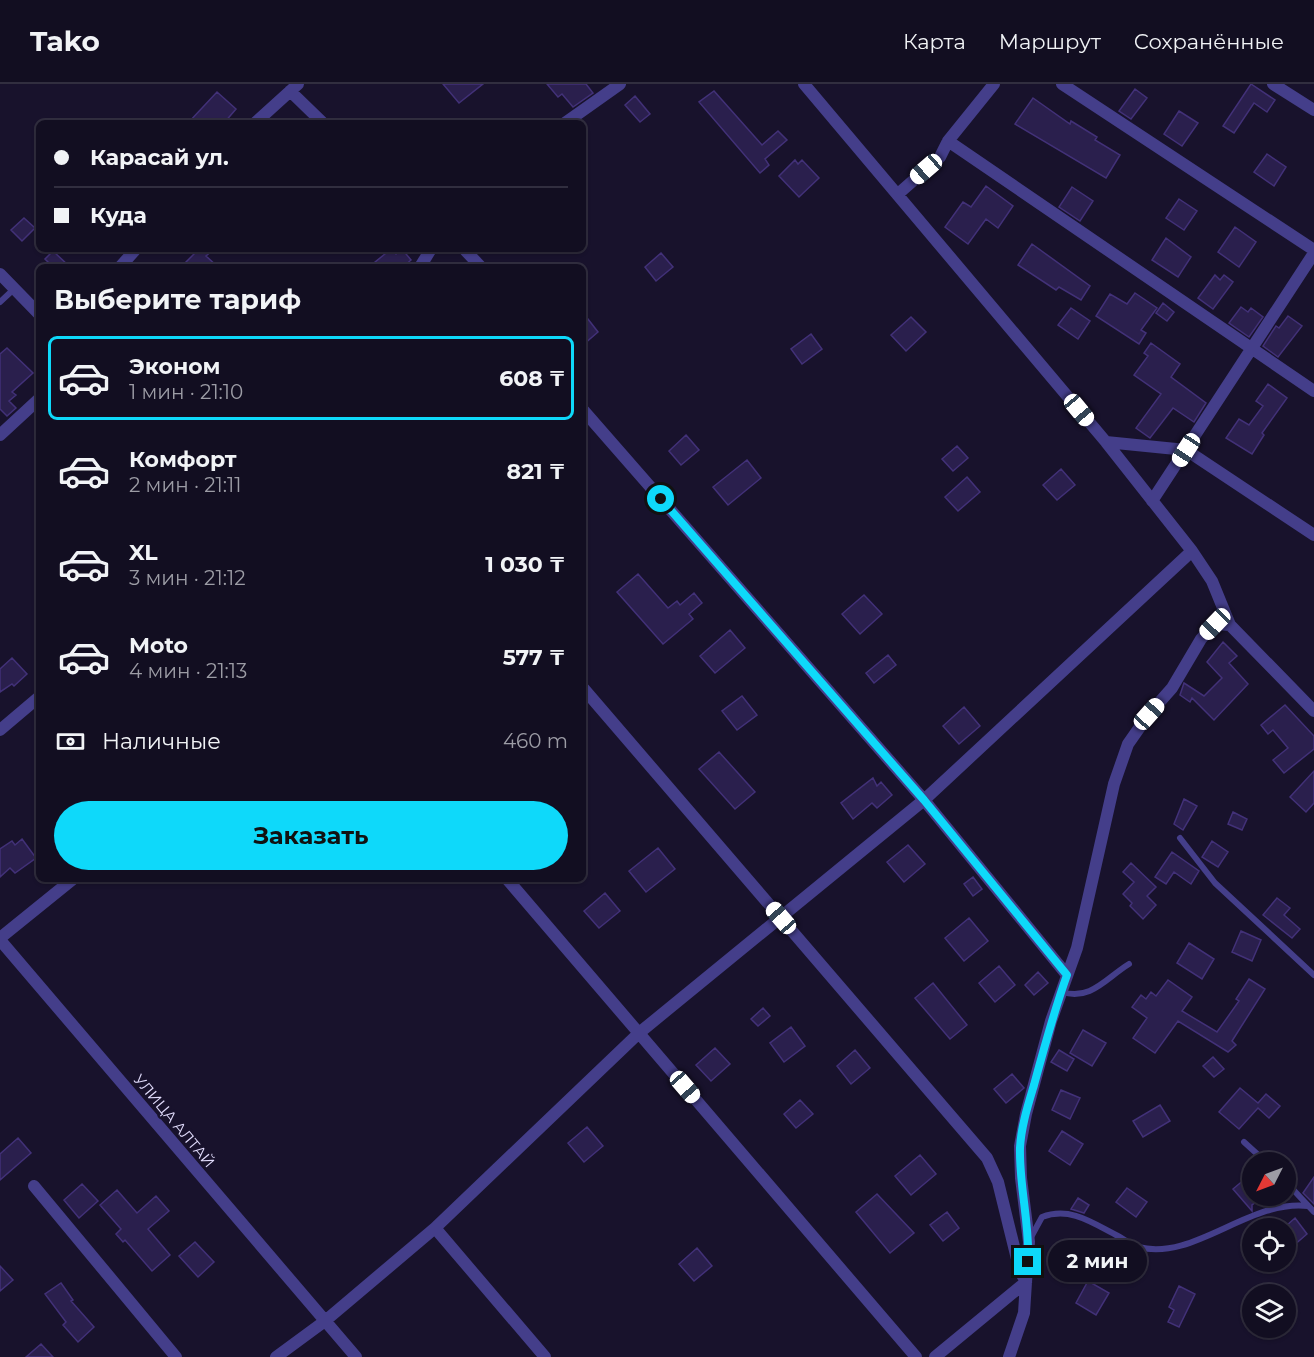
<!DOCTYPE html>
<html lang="ru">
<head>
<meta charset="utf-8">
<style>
	:root { --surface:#120e21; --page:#1f1c2e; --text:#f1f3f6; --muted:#9c9ca5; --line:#312e3f; --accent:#0ed9fa }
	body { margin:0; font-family:Montserrat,sans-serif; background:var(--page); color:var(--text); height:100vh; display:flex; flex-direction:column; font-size:22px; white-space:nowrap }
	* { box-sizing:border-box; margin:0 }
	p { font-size:20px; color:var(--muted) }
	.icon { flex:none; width:33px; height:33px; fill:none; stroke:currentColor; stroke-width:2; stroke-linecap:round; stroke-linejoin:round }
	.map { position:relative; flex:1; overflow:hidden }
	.drawer { position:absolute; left:36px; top:180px; width:550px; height:618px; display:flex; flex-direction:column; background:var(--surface); border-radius:9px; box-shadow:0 2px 4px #0004,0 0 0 2px var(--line) }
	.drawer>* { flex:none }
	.banner { position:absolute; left:36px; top:36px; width:550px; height:132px; border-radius:9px; box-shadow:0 2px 4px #0004,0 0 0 2px var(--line); display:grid; align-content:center; height:132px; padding:0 18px; background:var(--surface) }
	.needle { width:39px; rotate:228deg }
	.fabs { position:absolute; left:1242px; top:1068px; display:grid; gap:12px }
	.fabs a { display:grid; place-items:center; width:54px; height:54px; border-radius:50%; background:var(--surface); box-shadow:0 2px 4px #0004,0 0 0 2px var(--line); font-size:30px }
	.end { position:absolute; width:27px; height:27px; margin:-14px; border:8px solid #0ed9fa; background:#111; box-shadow:0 0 0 3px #111 }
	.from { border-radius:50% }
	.bubble { position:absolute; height:42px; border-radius:21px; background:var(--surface); box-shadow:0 2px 4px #0004,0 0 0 2px var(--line); font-size:20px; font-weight:700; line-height:42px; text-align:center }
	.car { position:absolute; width:18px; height:36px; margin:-18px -9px; border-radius:8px; box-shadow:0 0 4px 2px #0007; background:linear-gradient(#fff 24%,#345 0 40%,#fff 0 76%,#345 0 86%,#fff 0) }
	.banner b { display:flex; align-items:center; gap:21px; height:57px; font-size:22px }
	.banner b+b { border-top:2px solid var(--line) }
	.banner i { width:15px; height:15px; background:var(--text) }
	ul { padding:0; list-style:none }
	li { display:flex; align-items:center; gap:18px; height:84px; margin:0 12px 9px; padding:0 6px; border:3px solid transparent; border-radius:9px }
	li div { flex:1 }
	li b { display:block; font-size:22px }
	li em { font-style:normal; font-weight:700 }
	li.current { border-color:var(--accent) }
	li>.icon { width:54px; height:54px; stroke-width:1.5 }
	h2 { padding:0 18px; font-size:27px; line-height:72px }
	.pay { display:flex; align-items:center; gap:15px; height:66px; padding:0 18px; font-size:22px }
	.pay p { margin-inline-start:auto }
	.action { display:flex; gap:12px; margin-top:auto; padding:12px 18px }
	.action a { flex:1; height:69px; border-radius:36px; background:var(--accent); color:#111; font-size:24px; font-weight:700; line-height:69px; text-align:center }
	header { display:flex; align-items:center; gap:36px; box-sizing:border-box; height:84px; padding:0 30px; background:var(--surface); border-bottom:2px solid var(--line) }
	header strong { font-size:28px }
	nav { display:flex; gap:33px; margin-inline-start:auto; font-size:21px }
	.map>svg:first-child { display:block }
	.building { fill:#2a1f4d; stroke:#423178; stroke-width:1.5 }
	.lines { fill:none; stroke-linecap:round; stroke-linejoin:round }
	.service { stroke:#443e8a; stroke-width:6 }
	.minor { stroke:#443e8a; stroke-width:12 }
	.route { stroke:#0ed9fa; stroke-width:8 }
	.labels { text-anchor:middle; stroke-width:5; stroke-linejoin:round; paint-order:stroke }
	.street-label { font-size:15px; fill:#e3defe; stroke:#18122c }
</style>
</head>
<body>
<header>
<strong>Tako</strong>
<nav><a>Карта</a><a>Маршрут</a><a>Сохранённые</a></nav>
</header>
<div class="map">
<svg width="1314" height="1273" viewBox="0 0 1314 1273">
	<rect width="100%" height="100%" fill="#18122c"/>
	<path class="building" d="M 443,0 L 483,0 L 459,19 Z
		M 547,0 L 586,0 L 593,9 L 573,23 L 562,10 L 558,13 Z
		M 1251,0 L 1275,16 L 1267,28 L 1254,19 L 1234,49 L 1223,42 Z
		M 1135,5 L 1147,14 L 1131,35 L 1119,27 Z
		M 714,7 L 762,61 L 778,47 L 787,56 L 765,75 L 769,81 L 760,89 L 699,18 Z
		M 217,8 L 236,25 L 224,39 L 188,39 Z
		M 635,12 L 650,30 L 640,38 L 625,21 Z
		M 1033,14 L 1070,40 L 1071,37 L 1097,53 L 1095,56 L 1120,71 L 1106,94 L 1015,40 Z
		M 1179,27 L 1198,39 L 1182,62 L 1164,50 Z
		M 1267,70 L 1286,83 L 1274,102 L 1254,88 Z
		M 795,76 L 798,80 L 802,76 L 819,94 L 799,113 L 779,92 Z
		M 986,102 L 1013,122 L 998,144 L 986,135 L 968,160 L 945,143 L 963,118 L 971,123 Z
		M 1072,103 L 1093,117 L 1080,137 L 1059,123 Z
		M 1179,115 L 1197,127 L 1184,146 L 1166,134 Z
		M 24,134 L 35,144 L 22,157 L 11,146 Z
		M 1235,143 L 1256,158 L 1239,183 L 1218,168 Z
		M 1166,154 L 1191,173 L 1178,193 L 1152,176 Z
		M 1032,160 L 1090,202 L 1081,216 L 1059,203 L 1056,206 L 1018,181 Z
		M 199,165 L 214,165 L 206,172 L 218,183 L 181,183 Z
		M 391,165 L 396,170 L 402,165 L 411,176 L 403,183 L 369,183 Z
		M 53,167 L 70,183 L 53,183 L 45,175 Z
		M 661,169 L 673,183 L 656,197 L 645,183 Z
		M 1215,191 L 1220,196 L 1224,191 L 1233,198 L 1213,225 L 1198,214 Z
		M 1135,209 L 1157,224 L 1141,246 L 1146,249 L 1139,260 L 1096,232 L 1110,210 L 1127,220 Z
		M 1163,219 L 1174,228 L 1167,237 L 1156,229 Z
		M 1241,223 L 1248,228 L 1251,224 L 1263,233 L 1249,253 L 1229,239 Z
		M 1071,224 L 1090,237 L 1078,255 L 1058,241 Z
		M 584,230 L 598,248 L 584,260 Z
		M 1288,232 L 1302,242 L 1278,273 L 1263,262 L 1276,242 L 1279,244 Z
		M 911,233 L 926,248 L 906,267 L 891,251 Z
		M 811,250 L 822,265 L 802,280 L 791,265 Z
		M 1151,259 L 1180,280 L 1171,293 L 1206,319 L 1194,338 L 1173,324 L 1150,354 L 1136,344 L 1161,310 L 1134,291 L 1148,272 L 1144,269 Z
		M 7,264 L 33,289 L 12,308 L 16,311 L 9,317 L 16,324 L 7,332 L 0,325 L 0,270 Z
		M 1268,300 L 1287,314 L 1262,349 L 1264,351 L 1252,370 L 1226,354 L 1239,335 L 1249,341 L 1263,322 L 1256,317 Z
		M 686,351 L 699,366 L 681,381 L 669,367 Z
		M 957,362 L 968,374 L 953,387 L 942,375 Z
		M 747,376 L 761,394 L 728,421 L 713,403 Z
		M 1061,385 L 1075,401 L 1057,416 L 1043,401 Z
		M 967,393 L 980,408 L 958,427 L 945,413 Z
		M 638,490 L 668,524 L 677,517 L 680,521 L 694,509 L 702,519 L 689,530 L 693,535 L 663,560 L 617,508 Z
		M 864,511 L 882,530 L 860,550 L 842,530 Z
		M 730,546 L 745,564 L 715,589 L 700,572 Z
		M 1223,558 L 1237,572 L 1229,579 L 1248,600 L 1214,636 L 1192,614 L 1190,618 L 1180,611 L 1184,599 L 1204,612 L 1222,594 L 1207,578 Z
		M 888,571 L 896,581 L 874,599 L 866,589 Z
		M 12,574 L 27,590 L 14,602 L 12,600 L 0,608 L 0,585 Z
		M 742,612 L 757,631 L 737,646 L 722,627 Z
		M 1285,621 L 1314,652 L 1314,665 L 1284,689 L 1273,676 L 1288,664 L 1273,646 L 1268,650 L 1261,641 Z
		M 964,623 L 980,642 L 959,660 L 943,642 Z
		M 719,668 L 755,708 L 735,725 L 699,685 Z
		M 1314,687 L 1314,719 L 1306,728 L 1290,713 Z
		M 873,694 L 877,702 L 881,698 L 892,711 L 877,724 L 872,719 L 853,735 L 841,719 Z
		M 1184,715 L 1197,722 L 1183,746 L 1174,740 Z
		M 1233,728 L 1247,735 L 1242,746 L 1228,740 Z
		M 22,755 L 36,774 L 15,789 L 10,784 L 0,793 L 0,765 L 12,757 L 15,761 Z
		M 1212,757 L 1228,768 L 1218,783 L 1202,773 Z
		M 908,761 L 925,780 L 904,798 L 887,778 Z
		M 658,764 L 675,785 L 646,808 L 629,787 Z
		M 1172,768 L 1199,787 L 1191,800 L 1174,788 L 1166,800 L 1155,793 Z
		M 1131,779 L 1156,803 L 1147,812 L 1156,821 L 1143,835 L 1130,822 L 1132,819 L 1123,810 L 1134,798 L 1123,788 Z
		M 973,793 L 982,805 L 973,812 L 964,800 Z
		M 605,809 L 620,827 L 599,844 L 584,827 Z
		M 1277,814 L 1290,824 L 1284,831 L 1300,845 L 1292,854 L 1263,831 Z
		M 969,834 L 988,857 L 964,877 L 945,854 Z
		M 1241,847 L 1261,856 L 1252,877 L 1232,868 Z
		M 1189,859 L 1214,875 L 1202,895 L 1177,879 Z
		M 999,882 L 1015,901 L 995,918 L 979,899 Z
		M 1038,888 L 1048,899 L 1034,911 L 1025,901 Z
		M 1249,895 L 1265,905 L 1232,957 L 1236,961 L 1228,968 L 1178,937 L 1155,969 L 1133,954 L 1147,934 L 1132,923 L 1141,911 L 1146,915 L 1151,908 L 1156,912 L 1168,896 L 1192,913 L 1182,927 L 1217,948 L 1239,917 L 1236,915 Z
		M 933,899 L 967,941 L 950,955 L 915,914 Z
		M 763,924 L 770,932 L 758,942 L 751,935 Z
		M 791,943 L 805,962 L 784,978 L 770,959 Z
		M 1083,946 L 1106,959 L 1092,982 L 1070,969 Z
		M 715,964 L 730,980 L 711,997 L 696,981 Z
		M 855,966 L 870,984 L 851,1000 L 837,982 Z
		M 1059,966 L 1074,975 L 1067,987 L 1051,978 Z
		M 1213,973 L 1224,985 L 1214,993 L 1203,982 Z
		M 1012,990 L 1024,1004 L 1006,1019 L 994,1005 Z
		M 1240,1004 L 1258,1019 L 1266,1010 L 1280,1022 L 1269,1034 L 1258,1024 L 1239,1045 L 1219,1028 Z
		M 1061,1006 L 1080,1014 L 1070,1035 L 1052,1026 Z
		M 800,1016 L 813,1030 L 796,1044 L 784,1030 Z
		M 1160,1021 L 1170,1037 L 1143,1053 L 1133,1037 Z
		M 587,1043 L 603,1062 L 584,1078 L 568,1059 Z
		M 1062,1047 L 1083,1060 L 1070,1081 L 1049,1067 Z
		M 18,1054 L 31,1069 L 0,1096 L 0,1070 Z
		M 920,1071 L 936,1090 L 911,1111 L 895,1092 Z
		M 1252,1089 L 1252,1112 L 1265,1112 L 1252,1121 L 1252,1127 L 1233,1105 Z
		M 1314,1093 L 1314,1120 L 1303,1109 Z
		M 82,1100 L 98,1117 L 79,1134 L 64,1116 Z
		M 1127,1104 L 1147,1118 L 1136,1133 L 1116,1118 Z
		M 117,1106 L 137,1129 L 156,1112 L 169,1127 L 148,1145 L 170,1171 L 152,1187 L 125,1156 L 123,1158 L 116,1150 L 121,1145 L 100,1121 Z
		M 877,1110 L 914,1149 L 890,1169 L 856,1128 Z
		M 1078,1114 L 1089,1121 L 1084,1129 L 1071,1125 Z
		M 947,1128 L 959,1144 L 943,1157 L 930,1141 Z
		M 1295,1134 L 1307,1150 L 1286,1168 L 1286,1142 Z
		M 195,1158 L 214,1178 L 198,1193 L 179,1172 Z
		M 697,1164 L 712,1182 L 694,1197 L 679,1180 Z
		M 0,1182 L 13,1196 L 0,1207 Z
		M 1088,1197 L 1109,1209 L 1096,1231 L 1076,1219 Z
		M 61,1199 L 73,1216 L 71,1217 L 94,1243 L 78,1258 L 63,1241 L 66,1238 L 45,1210 Z
		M 1179,1202 L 1195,1210 L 1179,1243 L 1168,1238 L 1174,1226 L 1169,1223 Z
		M 41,1260 L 53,1273 L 26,1273 Z"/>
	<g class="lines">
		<path class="service" d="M 0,218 L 14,205
			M 1180,754 L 1215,799 L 1314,891
			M 1062,908 C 1091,917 1106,894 1129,880
			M 1244,1058 L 1266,1078
			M 1286,1098 L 1314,1128
			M 1030,1155 L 1042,1133 C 1070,1122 1093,1139 1118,1152 C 1124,1155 1131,1161 1138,1163 C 1194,1178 1249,1115 1308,1122"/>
		<path class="minor" d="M 804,0 L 1106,358 L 1192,467 L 1212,497 L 1230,541
			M 1062,0 L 1314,166
			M 1273,0 L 1314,26
			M 290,7 L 323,39
			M 255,39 L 298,0
			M 565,39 L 620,0
			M 948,57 L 1314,307
			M 898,110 L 940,73 L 948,57 L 994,0
			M 464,165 L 481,183
			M 120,183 L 136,165
			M 420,183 L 431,165
			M 0,190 L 39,230
			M 584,327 L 924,716 L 1067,891
			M 0,351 L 39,315
			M 1106,358 L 1186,366 L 1314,451
			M 1152,417 L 1314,169
			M 584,605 L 987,1074 L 998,1098 L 1020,1187 L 1026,1198 L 935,1273
			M 0,646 L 39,613
			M 507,795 L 916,1273
			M 0,854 L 73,795
			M 0,856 L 356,1273
			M 34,1102 L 176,1273
			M 435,1144 L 545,1273
			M 276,1273 L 325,1237 L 435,1144 L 639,949 L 924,716 L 1192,467
			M 1009,1273 L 1024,1229 L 1026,1198 L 1029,1158 L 1021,1094 L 1020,1062 L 1026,1030 L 1051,937 L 1077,864 L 1114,700 L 1128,660 L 1149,630 L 1172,604 L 1201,555 L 1215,540 L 1230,541 L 1314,627"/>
	</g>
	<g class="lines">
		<path class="route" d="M 661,415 L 924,716 L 1067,891 C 1054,927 1044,964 1034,1001 C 1028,1021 1021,1043 1020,1064 C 1019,1102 1030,1140 1028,1178"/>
	</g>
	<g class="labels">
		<g class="street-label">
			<text transform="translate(174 1037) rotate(50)" y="5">УЛИЦА АЛТАЙ</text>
		</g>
	</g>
</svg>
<div class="fabs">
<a><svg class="needle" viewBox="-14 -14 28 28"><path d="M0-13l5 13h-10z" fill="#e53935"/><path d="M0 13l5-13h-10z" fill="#9c9ca5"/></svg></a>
<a><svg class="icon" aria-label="locate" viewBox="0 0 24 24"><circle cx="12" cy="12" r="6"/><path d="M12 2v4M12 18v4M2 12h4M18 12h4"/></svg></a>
<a><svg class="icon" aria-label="layers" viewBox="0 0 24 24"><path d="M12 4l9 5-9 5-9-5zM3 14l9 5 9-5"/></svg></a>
</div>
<i class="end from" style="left:661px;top:415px"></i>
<i class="end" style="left:1028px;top:1178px"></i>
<div class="bubble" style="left:1048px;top:1156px;width:99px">2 мин</div>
<i class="car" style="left:926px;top:85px;rotate:229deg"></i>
<i class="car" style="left:1079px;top:326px;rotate:140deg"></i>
<i class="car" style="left:1186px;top:366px;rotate:213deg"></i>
<i class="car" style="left:1215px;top:540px;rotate:224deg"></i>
<i class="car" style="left:1149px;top:630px;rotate:42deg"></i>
<i class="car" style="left:781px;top:834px;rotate:319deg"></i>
<i class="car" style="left:685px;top:1003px;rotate:139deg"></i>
<div class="banner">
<b><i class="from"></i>Карасай ул.</b>
<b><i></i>Куда</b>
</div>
<section class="drawer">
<h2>Выберите тариф</h2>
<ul>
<li class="current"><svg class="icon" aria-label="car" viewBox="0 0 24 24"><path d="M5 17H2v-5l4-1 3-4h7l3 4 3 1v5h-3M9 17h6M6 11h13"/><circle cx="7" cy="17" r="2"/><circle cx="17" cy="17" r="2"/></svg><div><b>Эконом</b><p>1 мин · 21:10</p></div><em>608 ₸</em></li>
<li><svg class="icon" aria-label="car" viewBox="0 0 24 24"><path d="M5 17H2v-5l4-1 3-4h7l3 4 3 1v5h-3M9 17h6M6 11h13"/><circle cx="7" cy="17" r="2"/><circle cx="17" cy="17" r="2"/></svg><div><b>Комфорт</b><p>2 мин · 21:11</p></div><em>821 ₸</em></li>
<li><svg class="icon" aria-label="car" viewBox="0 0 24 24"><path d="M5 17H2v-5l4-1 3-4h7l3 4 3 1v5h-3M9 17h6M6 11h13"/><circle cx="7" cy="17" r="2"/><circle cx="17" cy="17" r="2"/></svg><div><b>XL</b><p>3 мин · 21:12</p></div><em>1 030 ₸</em></li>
<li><svg class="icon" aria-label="car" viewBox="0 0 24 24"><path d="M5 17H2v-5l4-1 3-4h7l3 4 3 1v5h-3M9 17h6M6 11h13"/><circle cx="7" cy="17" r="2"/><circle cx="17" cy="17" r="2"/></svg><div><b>Moto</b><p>4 мин · 21:13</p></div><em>577 ₸</em></li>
</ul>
<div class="pay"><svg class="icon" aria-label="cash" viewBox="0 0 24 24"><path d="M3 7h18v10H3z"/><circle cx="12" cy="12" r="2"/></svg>Наличные<p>460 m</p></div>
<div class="action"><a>Заказать</a></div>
</section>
</div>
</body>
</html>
